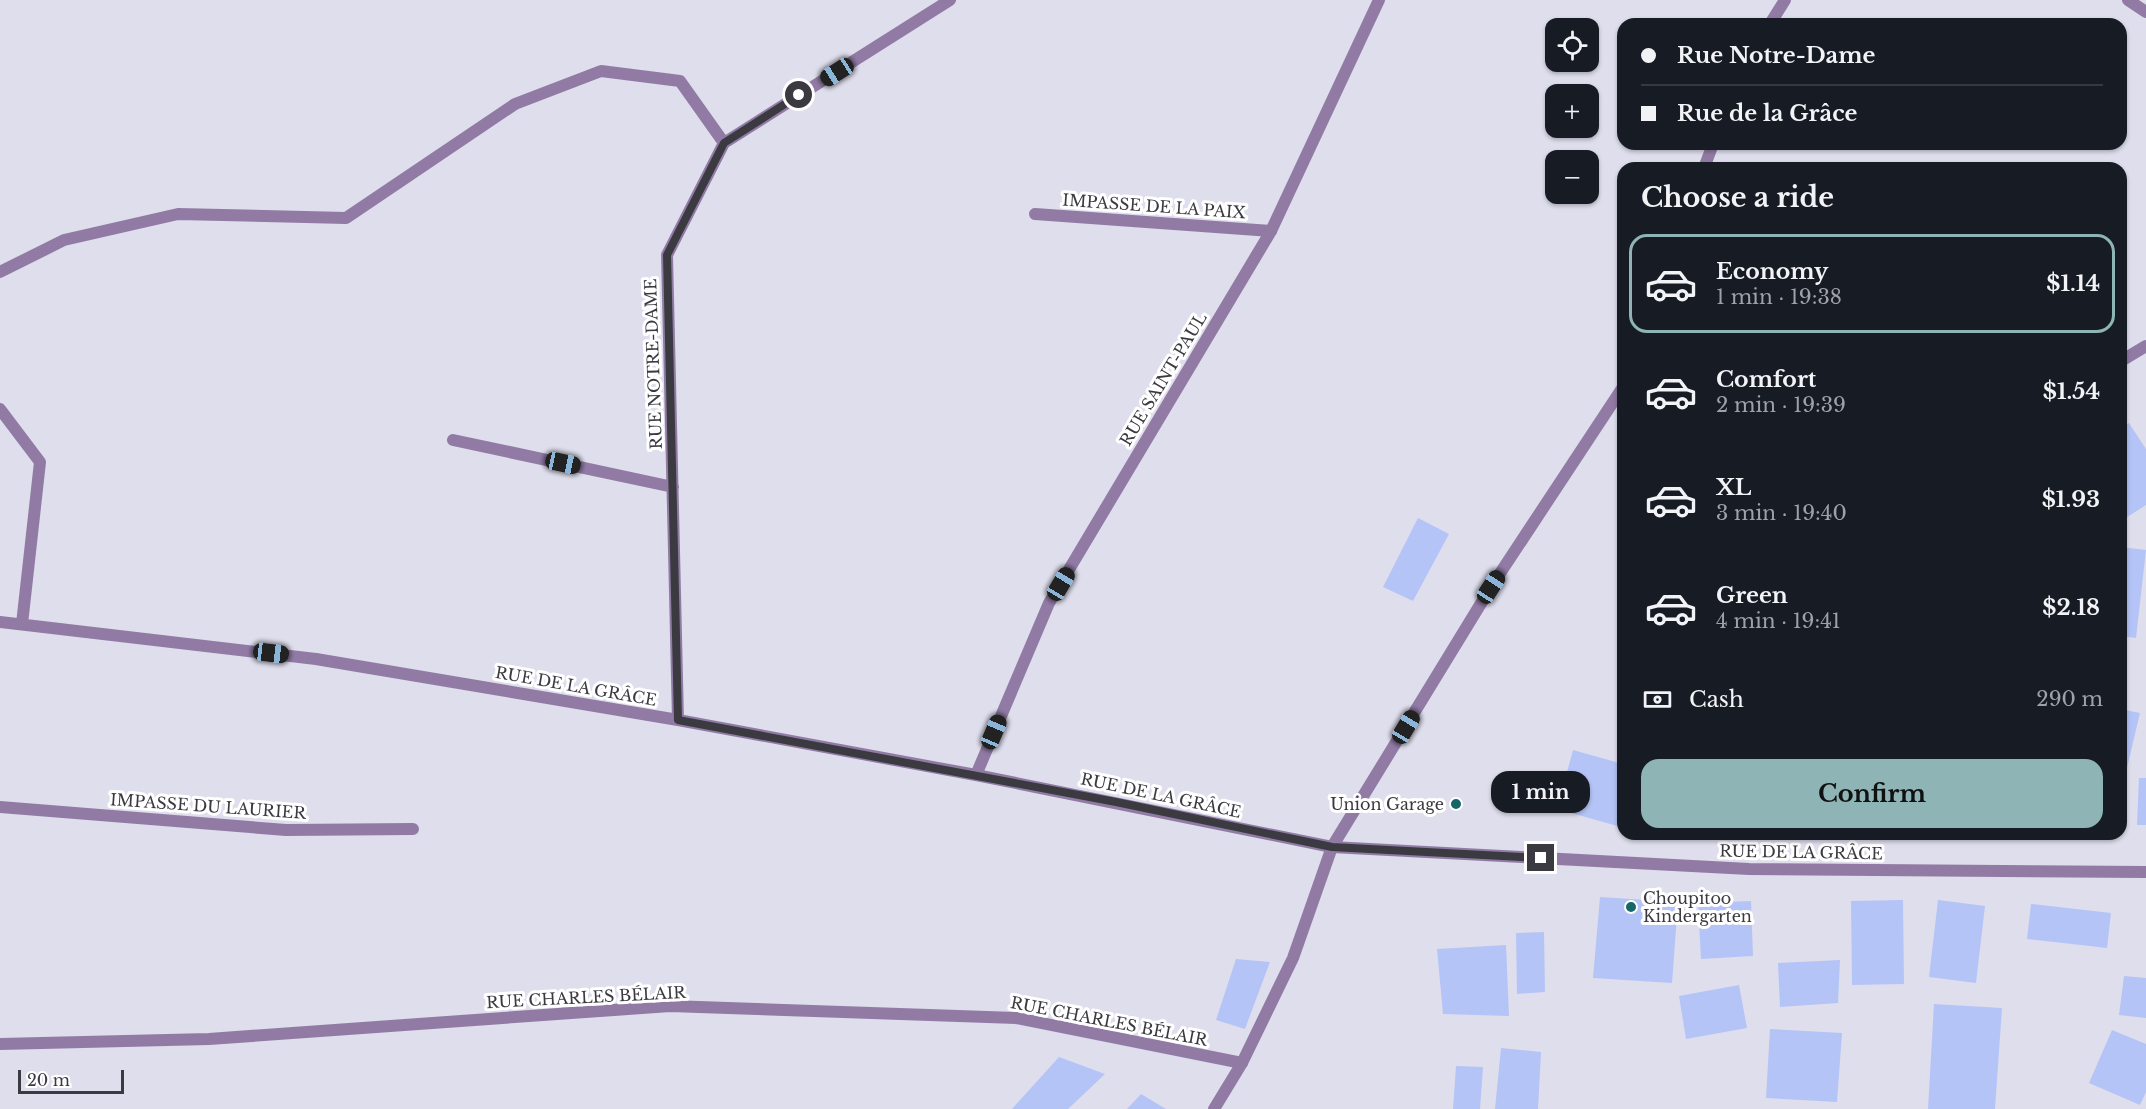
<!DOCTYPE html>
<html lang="en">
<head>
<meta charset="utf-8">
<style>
	:root { --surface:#171b24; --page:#20242c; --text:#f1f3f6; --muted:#9ea1a6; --line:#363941; --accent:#8fb4b6 }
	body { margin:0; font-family:"Libre Baskerville",serif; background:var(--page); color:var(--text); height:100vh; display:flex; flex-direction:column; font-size:22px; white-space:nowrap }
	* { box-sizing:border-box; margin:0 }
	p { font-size:20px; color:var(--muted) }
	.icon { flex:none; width:33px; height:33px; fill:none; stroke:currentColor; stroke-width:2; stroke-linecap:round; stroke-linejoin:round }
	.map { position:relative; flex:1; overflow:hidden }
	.side { position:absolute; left:1617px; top:162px; width:510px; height:678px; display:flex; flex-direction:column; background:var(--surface); border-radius:18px; box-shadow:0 2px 4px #0004 }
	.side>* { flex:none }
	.top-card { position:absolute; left:1617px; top:18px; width:510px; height:132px; border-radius:18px; box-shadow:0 2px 4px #0004; display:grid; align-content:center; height:132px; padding:0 24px; background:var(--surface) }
	.tools { position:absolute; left:1545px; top:18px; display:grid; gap:12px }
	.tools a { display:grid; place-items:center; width:54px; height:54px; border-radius:12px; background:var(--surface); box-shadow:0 2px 4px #0004; font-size:30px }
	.scale { position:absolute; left:18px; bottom:15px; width:106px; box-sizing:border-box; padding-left:6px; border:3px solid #3a3a40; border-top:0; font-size:16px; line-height:21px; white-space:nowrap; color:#3a3a40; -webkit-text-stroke:4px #fff; paint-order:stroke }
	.end { position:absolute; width:27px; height:27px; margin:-14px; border:8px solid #3a3a40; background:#fff; box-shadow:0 0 0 3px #fff }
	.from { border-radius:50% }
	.bubble { position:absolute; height:42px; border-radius:18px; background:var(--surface); box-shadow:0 2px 4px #0004; font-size:20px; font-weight:800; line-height:42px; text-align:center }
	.car { position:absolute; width:18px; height:36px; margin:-18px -9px; border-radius:8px; box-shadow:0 0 4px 2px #0007; background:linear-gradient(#222 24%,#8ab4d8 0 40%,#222 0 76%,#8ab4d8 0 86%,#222 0) }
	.top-card b { display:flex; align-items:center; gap:21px; height:57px; font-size:22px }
	.top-card b+b { border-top:2px solid var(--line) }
	.top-card i { width:15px; height:15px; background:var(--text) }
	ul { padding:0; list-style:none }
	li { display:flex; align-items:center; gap:18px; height:99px; margin:0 12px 9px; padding:0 12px; border:3px solid transparent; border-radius:18px }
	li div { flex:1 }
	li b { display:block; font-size:22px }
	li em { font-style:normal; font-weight:800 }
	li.current { border-color:var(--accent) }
	li>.icon { width:54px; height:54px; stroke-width:1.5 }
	h2 { padding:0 24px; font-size:27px; line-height:72px }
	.pay { display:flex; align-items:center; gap:15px; height:66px; padding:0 24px; font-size:22px }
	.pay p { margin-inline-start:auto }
	.action { display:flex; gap:12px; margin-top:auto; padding:12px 24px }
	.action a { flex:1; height:69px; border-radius:18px; background:var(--accent); color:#111; font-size:24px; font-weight:800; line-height:69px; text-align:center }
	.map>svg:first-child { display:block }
	.building { fill:#b5c4f6 }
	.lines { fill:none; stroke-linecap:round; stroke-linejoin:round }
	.service { stroke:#917ba5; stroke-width:12 }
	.minor { stroke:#917ba5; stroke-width:12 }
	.tertiary { stroke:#917ba5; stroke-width:12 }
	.route { stroke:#3a3a40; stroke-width:8 }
	.poi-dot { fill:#176668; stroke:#fff; stroke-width:2 }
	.labels { text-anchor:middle; stroke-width:6; stroke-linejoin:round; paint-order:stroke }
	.street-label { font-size:16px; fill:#3a3a40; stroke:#fff }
	.poi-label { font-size:16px; fill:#3a3a40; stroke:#fff; text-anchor:end }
</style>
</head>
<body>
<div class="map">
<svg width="2146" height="1109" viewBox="0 0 2146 1109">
	<rect width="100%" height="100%" fill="#dfdeed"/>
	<path class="building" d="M 2129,423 L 2146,449 L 2146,505 L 2121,521 L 2121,428 Z
		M 1418,518 L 1449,534 L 1413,601 L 1383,587 Z
		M 2121,547 L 2146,550 L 2136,638 L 2121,636 Z
		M 2121,709 L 2140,713 L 2127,768 L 2121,766 Z
		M 1573,750 L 1623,764 L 1621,827 L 1557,809 Z
		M 2139,778 L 2146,778 L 2146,825 L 2137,825 Z
		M 1600,897 L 1678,902 L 1672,983 L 1593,978 Z
		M 1903,900 L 1904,984 L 1852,985 L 1851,901 Z
		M 1938,900 L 1985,906 L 1976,983 L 1929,977 Z
		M 1751,901 L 1753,956 L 1701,959 L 1698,903 Z
		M 2031,904 L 2111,913 L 2107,948 L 2027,939 Z
		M 1544,932 L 1545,992 L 1517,994 L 1516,933 Z
		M 1506,945 L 1509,1016 L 1443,1014 L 1437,949 Z
		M 1236,959 L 1270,962 L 1245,1029 L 1216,1020 Z
		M 1840,960 L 1838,1003 L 1780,1007 L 1778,963 Z
		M 2124,976 L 2146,978 L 2146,1018 L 2119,1015 Z
		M 1739,985 L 1747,1028 L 1686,1039 L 1679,996 Z
		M 1934,1004 L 2002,1008 L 1995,1109 L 1928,1109 Z
		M 1770,1029 L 1842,1033 L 1837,1102 L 1766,1098 Z
		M 2112,1030 L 2146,1044 L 2146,1092 L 2140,1105 L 2089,1083 Z
		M 1501,1048 L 1541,1052 L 1538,1109 L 1495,1109 Z
		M 1059,1057 L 1105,1074 L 1068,1109 L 1012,1109 Z
		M 1456,1066 L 1483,1067 L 1480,1109 L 1453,1109 Z
		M 1141,1094 L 1166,1109 L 1127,1109 Z"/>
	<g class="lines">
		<path class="service" d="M 1035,214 L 1271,231"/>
		<path class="minor" d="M 2128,0 L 2146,12
			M 0,272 L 64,240 L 178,214 L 346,218 L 515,104 L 601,71 L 680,81 L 724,143
			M 2121,361 L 2146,346
			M 0,409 L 40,462 L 22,624
			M 453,440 L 673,487
			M 0,622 L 316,659 L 678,720 L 976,775 L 1332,847 L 1749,869 L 2146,872
			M 678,720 L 667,255 L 724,143 L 950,0
			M 976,775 L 1049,603 L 1271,231 L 1379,0
			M 0,807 L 286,830 L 413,829
			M 0,1044 L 209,1039 L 670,1006 L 1016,1018 L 1242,1063"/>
		<path class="tertiary" d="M 1770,24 L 1785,0
			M 1704,168 L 1713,144
			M 1214,1109 L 1242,1063 L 1293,958 L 1332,847 L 1491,587 L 1623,387"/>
	</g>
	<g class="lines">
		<path class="route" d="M 799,95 L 724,143 L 667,255 L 678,720 L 1116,802 L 1332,847 L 1541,858"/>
	</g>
	<g class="poi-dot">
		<circle cx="1456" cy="804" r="6"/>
		<circle cx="1631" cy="907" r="6"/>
	</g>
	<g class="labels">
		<g class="street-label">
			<text transform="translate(1154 206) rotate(4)" y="6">IMPASSE DE LA PAIX</text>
			<text transform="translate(653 364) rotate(-92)" y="6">RUE NOTRE-DAME</text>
			<text transform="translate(1163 379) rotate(-59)" y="6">RUE SAINT-PAUL</text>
			<text transform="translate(576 686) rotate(10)" y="6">RUE DE LA GRÂCE</text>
			<text transform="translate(1161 795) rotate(12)" y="6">RUE DE LA GRÂCE</text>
			<text transform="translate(208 806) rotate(4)" y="6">IMPASSE DU LAURIER</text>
			<text transform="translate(1801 852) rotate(1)" y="6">RUE DE LA GRÂCE</text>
			<text transform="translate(586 997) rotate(-3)" y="6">RUE CHARLES BÉLAIR</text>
			<text transform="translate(1109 1021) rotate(11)" y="6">RUE CHARLES BÉLAIR</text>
		</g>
		<g class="poi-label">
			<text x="1444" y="810">Union Garage</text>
			<text x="1643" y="904" text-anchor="start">Choupitoo<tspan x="1643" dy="18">Kindergarten</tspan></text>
		</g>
	</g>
</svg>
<div class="tools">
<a><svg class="icon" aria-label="locate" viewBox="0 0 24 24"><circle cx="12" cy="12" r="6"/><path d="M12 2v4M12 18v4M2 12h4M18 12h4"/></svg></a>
<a>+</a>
<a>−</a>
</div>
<div class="scale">20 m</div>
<i class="end from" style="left:799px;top:95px"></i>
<i class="end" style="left:1541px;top:858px"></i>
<div class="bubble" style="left:1491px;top:771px;width:99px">1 min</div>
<i class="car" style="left:837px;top:72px;rotate:238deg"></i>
<i class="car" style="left:563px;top:463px;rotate:102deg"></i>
<i class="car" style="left:1061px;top:584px;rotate:31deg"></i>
<i class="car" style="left:1491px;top:587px;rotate:33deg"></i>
<i class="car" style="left:271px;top:653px;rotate:97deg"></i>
<i class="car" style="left:1406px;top:727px;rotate:31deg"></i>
<i class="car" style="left:994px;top:732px;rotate:23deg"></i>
<div class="top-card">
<b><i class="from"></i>Rue Notre-Dame</b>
<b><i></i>Rue de la Grâce</b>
</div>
<section class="side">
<h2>Choose a ride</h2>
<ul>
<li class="current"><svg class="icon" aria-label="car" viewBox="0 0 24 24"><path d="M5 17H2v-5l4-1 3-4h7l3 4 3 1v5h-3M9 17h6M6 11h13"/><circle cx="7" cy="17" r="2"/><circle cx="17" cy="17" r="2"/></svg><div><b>Economy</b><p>1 min · 19:38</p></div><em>$1.14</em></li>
<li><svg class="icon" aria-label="car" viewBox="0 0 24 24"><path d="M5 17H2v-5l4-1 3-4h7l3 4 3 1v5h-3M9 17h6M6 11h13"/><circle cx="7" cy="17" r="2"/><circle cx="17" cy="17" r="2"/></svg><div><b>Comfort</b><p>2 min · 19:39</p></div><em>$1.54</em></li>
<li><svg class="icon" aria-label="car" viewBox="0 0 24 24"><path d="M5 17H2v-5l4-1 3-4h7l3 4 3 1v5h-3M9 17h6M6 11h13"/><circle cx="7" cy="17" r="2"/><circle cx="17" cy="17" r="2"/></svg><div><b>XL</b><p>3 min · 19:40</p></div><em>$1.93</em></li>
<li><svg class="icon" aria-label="car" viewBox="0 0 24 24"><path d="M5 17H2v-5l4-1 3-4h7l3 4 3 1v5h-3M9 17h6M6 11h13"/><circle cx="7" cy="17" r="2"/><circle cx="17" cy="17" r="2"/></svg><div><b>Green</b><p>4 min · 19:41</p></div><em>$2.18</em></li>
</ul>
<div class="pay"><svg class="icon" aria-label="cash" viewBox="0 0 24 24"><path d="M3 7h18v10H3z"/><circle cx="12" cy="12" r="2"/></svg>Cash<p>290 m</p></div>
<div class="action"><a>Confirm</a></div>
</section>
</div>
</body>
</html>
